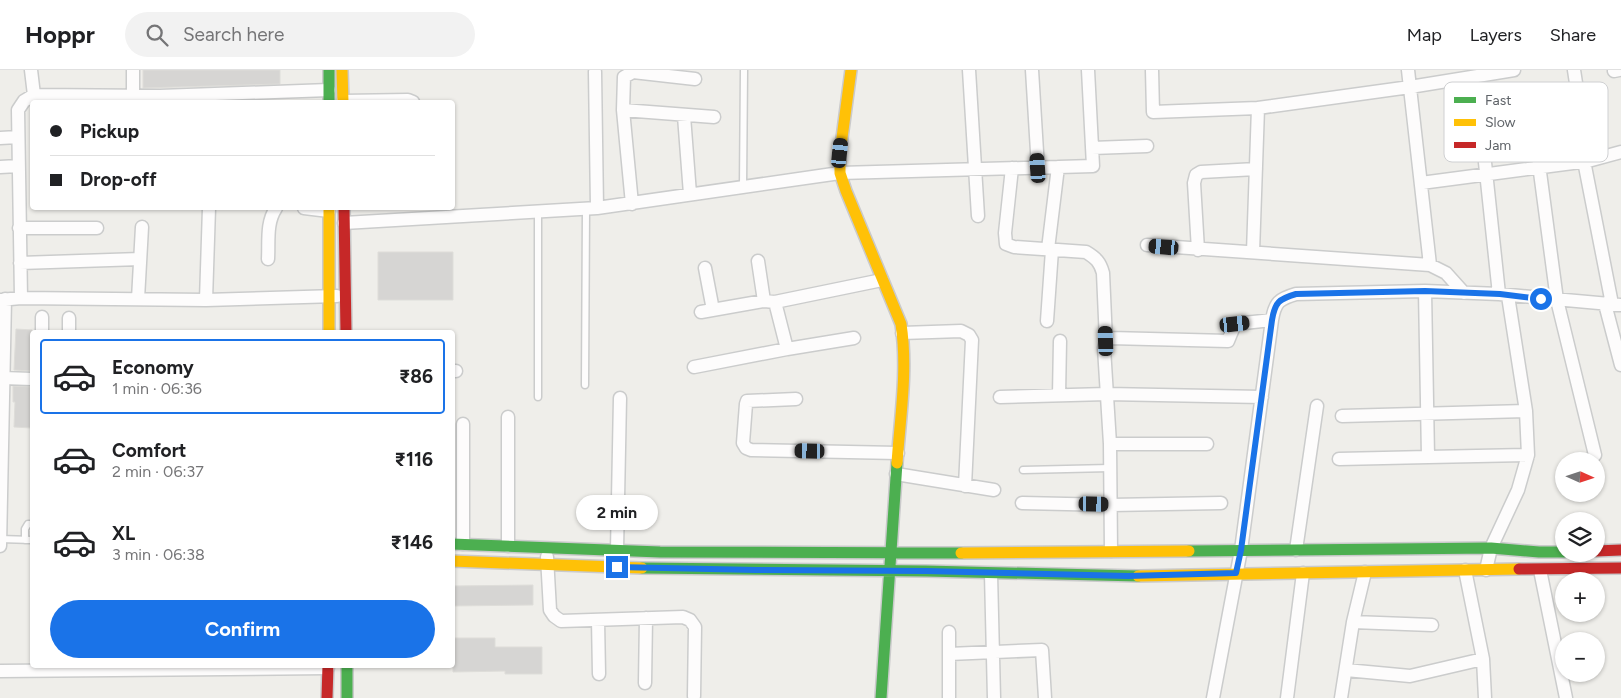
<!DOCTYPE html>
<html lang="en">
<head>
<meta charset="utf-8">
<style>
	:root { --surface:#fff; --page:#f2f2f2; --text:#202124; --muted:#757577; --line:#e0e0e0; --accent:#1a73e8 }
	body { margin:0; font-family:Figtree,sans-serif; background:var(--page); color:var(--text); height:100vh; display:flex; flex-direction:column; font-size:19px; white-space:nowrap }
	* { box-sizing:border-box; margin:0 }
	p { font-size:16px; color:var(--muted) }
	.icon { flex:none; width:28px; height:28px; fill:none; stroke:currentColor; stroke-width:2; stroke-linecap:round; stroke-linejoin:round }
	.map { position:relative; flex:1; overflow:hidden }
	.drawer { position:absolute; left:30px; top:260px; width:425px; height:338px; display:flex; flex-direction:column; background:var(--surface); border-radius:5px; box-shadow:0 1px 4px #0004 }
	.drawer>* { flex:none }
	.banner { position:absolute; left:30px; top:30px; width:425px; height:110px; border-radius:5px; box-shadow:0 1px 4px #0004; display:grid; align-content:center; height:110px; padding:0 20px; background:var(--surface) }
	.needle { width:32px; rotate:93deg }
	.buttons { position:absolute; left:1555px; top:382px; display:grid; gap:10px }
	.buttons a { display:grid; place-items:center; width:50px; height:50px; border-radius:50%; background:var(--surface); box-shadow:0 1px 4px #0004; font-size:25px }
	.end { position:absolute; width:22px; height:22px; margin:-11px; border:6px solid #1a73e8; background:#fff; box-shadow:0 0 0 2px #fff }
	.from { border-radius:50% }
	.bubble { position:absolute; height:35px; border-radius:18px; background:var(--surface); box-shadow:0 1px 4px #0004; font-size:16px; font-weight:700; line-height:35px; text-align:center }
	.car { position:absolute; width:15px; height:30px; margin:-15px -8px; border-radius:6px; box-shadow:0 0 4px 1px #0007; background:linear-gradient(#222 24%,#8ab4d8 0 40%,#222 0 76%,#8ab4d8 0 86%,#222 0) }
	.banner b { display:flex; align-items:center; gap:18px; height:48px; font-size:19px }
	.banner b+b { border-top:1px solid var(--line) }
	.banner i { width:12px; height:12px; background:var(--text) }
	ul { padding:9px 0 0; list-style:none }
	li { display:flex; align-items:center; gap:15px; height:75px; margin:0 10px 8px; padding:0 10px; border:2px solid transparent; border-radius:5px }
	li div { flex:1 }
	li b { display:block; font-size:19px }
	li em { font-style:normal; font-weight:700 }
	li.active { border-color:var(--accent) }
	li>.icon { width:45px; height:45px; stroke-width:1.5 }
	.cta { display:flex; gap:10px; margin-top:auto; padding:10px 20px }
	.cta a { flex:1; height:58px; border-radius:30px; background:var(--accent); color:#fff; font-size:20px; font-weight:700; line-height:58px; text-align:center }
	header { display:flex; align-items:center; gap:30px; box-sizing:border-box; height:70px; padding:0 25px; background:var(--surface); border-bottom:1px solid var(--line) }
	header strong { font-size:24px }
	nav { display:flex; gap:28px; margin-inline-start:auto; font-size:18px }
	.search { width:350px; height:45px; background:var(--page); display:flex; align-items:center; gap:12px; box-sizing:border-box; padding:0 18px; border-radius:28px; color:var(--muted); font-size:19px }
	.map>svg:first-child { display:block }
	.building { fill:#d6d5d3; stroke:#deddd9 }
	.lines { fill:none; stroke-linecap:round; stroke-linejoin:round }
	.lane-casing { stroke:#cbcccc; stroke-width:9 }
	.street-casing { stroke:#cbcccc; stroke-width:15 }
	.fast-casing { stroke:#cacacb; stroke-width:14 }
	.slow-casing { stroke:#cacacb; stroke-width:14 }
	.jam-casing { stroke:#cacacb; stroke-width:14 }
	.lane { stroke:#fdfcfc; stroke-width:6 }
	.street { stroke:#fdfcfc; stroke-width:12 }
	.fast { stroke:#4caf50; stroke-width:11 }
	.slow { stroke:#ffc107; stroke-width:11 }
	.jam { stroke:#c62828; stroke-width:11 }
	.route { stroke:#1a73e8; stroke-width:6 }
	.key { fill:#fff; stroke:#cfd0d2; stroke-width:1 }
	.key-label { font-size:14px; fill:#5f6368 }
</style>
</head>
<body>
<header>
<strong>Hoppr</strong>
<div class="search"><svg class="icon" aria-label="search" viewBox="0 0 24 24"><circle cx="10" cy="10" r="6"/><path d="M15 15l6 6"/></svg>Search here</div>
<nav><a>Map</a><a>Layers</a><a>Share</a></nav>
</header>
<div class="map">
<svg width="1621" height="628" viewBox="0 0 1621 628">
	<rect width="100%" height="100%" fill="#efeeea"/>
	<path class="building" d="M 143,0 L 280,0 L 280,14 L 143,18 Z
		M 378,182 L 453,182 L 453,230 L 378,230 Z
		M 16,259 L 32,260 L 32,301 L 14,300 Z
		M 13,316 L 32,317 L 32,358 L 14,357 L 15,332 L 13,332 Z
		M 533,515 L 533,535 L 452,536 L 452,516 Z
		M 453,568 L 495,568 L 495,577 L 542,577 L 542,604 L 505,604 L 505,601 L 453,602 Z"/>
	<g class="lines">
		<defs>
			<path id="lane" d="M 743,117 L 744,0
				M 585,315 L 586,139
				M 538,327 L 538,142
				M 1023,400 L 1110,398
				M 0,469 L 32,470
				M 25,470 L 25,459 L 28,454 L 32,454"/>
			<path id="street" d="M 31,0 L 34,25
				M 133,0 L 133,27
				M 969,0 L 978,146
				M 1032,0 L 1038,98
				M 1152,0 L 1153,42 L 1258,38
				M 1408,0 L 1430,195
				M 1614,1 L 1619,0
				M 595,2 L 597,138
				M 1530,27 L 1557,230 L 1595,385
				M 343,31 L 408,30 L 413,32
				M 1479,36 L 1499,224
				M 623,40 L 714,47
				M 684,46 L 690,124
				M 0,68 L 18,67
				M 1092,78 L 1147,76
				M 1584,91 L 1612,234
				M 1588,91 L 1621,82
				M 0,97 L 18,96
				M 1012,98 L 1005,163 L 1006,174 L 1014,177 L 1086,182 C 1096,188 1100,192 1103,203 L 1106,271
				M 1421,113 L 1588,91 L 1574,0
				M 632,134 L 623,40 L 624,7 L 633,2 L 695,9
				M 304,138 L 329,141
				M 344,153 L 597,138 L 840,103 L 1093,96 L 1088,0
				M 19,158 L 97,158
				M 1147,175 L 1430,195 L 1446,203 L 1464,223
				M 1048,179 L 1058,97
				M 1198,180 L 1194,113 L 1196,105 L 1201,102 L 1256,99
				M 1253,182 L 1258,38 L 1410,17 L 1514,0
				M 268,189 C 269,171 266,153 276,138
				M 758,191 L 764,231
				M 20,193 L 140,189
				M 705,198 L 713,240
				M 1425,221 L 1428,387 L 1528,385
				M 21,228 L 18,40 L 24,31 L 34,25 L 160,26 L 329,20
				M 138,229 L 142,157
				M 0,230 L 21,228 L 206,230 L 337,226
				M 206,230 L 209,138
				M 775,232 L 882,210
				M 1605,234 L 1621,295
				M 701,242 L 764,231 L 775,232 L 787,279 L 854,268
				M 1047,251 L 1052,180
				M 42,262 L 42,247
				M 69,262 L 69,248
				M 902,263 L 961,261 L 969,265 L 972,270 L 965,416
				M 694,297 L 787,279
				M 452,301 L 456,301
				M 3,308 L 32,309
				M 1059,325 L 1060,271
				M 1000,327 L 1107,324 L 1262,327
				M 796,329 L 747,331 L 746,334 L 743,373 L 746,378 L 751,380 L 898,383
				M 1342,346 L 1526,341
				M 1110,374 L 1207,374
				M 1339,389 L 1428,387
				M 896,404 L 994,420
				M 1022,433 L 1111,435 L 1221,433
				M 463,474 L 463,354
				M 0,476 L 5,229
				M 508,476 L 508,347
				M 617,480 L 620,328
				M 1296,480 L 1317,336
				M 1111,481 L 1110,374 L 1104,278 L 1106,271 L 1110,268 L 1228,271 L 1235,254 L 1272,250
				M 547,487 L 550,540 L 554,546 L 561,551 L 683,547 L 690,550 L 695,557 L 694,626
				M 1465,500 L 1483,589 L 1485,628
				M 1486,500 L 1491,478 L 1518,420 L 1528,385 L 1526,341 L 1508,226
				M 1540,500 L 1566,628
				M 991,504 L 994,628
				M 598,550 L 599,604
				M 1353,552 L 1432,555
				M 949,584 L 1042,580 L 1045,628
				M 1346,600 L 1410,606 L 1483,589
				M 0,601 L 328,598
				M 645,613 L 646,548
				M 949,628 L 949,562
				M 1213,628 L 1241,480 L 1272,250 C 1275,232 1279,229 1296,224 L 1425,221 L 1499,224 L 1621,235
				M 1287,628 L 1303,503
				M 1341,628 L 1353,552 L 1365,502"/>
			<path id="fast" d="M 329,0 L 329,32
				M 452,474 L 660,482 L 961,483
				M 1189,481 L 1491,478 L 1539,482 L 1564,482
				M 642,498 L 926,501 L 1138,506
				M 347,595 L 347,628
				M 881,628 L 897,393"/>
			<path id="slow" d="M 342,0 L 343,32
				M 851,0 L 840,83 L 840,103 L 846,121 L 901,254 C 908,300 900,348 897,393
				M 329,138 L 329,262
				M 961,483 L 1189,481
				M 452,491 L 642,498
				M 1138,506 L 1519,499"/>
			<path id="jam" d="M 344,138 L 346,262
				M 1596,481 L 1621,480
				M 1519,499 L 1621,498
				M 327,628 L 328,595"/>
		</defs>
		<use href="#lane" class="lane-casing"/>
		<use href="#street" class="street-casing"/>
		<use href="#fast" class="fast-casing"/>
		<use href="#slow" class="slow-casing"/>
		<use href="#jam" class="jam-casing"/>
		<use href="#lane" class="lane"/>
		<use href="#street" class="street"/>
		<use href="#fast" class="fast"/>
		<use href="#slow" class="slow"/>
		<use href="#jam" class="jam"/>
	</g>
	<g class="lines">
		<path class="route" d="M 617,497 L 756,500 L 926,501 L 1128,506 L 1236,503 L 1241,480 L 1272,250 C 1275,232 1279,229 1296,224 L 1425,221 L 1500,224 L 1541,229"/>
	</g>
	<rect x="1444" y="12" width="164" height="80" rx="8" class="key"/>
	<rect x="1454" y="27" width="22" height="6" fill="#4caf50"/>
	<rect x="1454" y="49" width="22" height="7" fill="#ffc107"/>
	<rect x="1454" y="72" width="22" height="6" fill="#c62828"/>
	<g class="key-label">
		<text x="1485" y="35">Fast</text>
		<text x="1485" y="57">Slow</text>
		<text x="1485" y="80">Jam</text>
	</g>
</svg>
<div class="buttons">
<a><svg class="needle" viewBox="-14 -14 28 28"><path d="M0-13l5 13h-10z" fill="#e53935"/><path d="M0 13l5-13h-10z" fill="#757577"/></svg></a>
<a><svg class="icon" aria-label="layers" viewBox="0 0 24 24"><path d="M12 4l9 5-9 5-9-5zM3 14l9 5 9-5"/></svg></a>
<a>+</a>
<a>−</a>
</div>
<i class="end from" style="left:1541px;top:229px"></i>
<i class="end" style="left:617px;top:497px"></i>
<div class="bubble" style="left:576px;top:425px;width:82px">2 min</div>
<i class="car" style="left:840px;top:83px;rotate:6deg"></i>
<i class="car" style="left:1038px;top:98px;rotate:356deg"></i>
<i class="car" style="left:1164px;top:177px;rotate:275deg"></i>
<i class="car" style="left:1235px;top:254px;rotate:84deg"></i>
<i class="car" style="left:1106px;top:271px;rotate:358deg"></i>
<i class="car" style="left:810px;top:381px;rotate:271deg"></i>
<i class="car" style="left:1094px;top:434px;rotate:91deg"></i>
<div class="banner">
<b><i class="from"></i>Pickup</b>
<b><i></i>Drop-off</b>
</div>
<section class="drawer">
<ul>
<li class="active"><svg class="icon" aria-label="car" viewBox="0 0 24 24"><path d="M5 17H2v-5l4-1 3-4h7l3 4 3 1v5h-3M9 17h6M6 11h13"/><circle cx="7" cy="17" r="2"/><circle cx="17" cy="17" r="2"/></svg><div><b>Economy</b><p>1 min · 06:36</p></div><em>₹86</em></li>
<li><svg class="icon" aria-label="car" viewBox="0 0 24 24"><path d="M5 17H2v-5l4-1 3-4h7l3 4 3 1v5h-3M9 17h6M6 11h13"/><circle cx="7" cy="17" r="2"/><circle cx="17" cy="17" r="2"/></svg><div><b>Comfort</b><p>2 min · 06:37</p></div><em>₹116</em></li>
<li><svg class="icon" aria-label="car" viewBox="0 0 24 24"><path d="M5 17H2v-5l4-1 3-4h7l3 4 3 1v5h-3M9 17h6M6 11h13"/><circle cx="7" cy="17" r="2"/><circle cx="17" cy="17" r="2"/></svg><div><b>XL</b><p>3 min · 06:38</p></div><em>₹146</em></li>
</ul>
<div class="cta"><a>Confirm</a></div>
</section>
</div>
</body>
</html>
